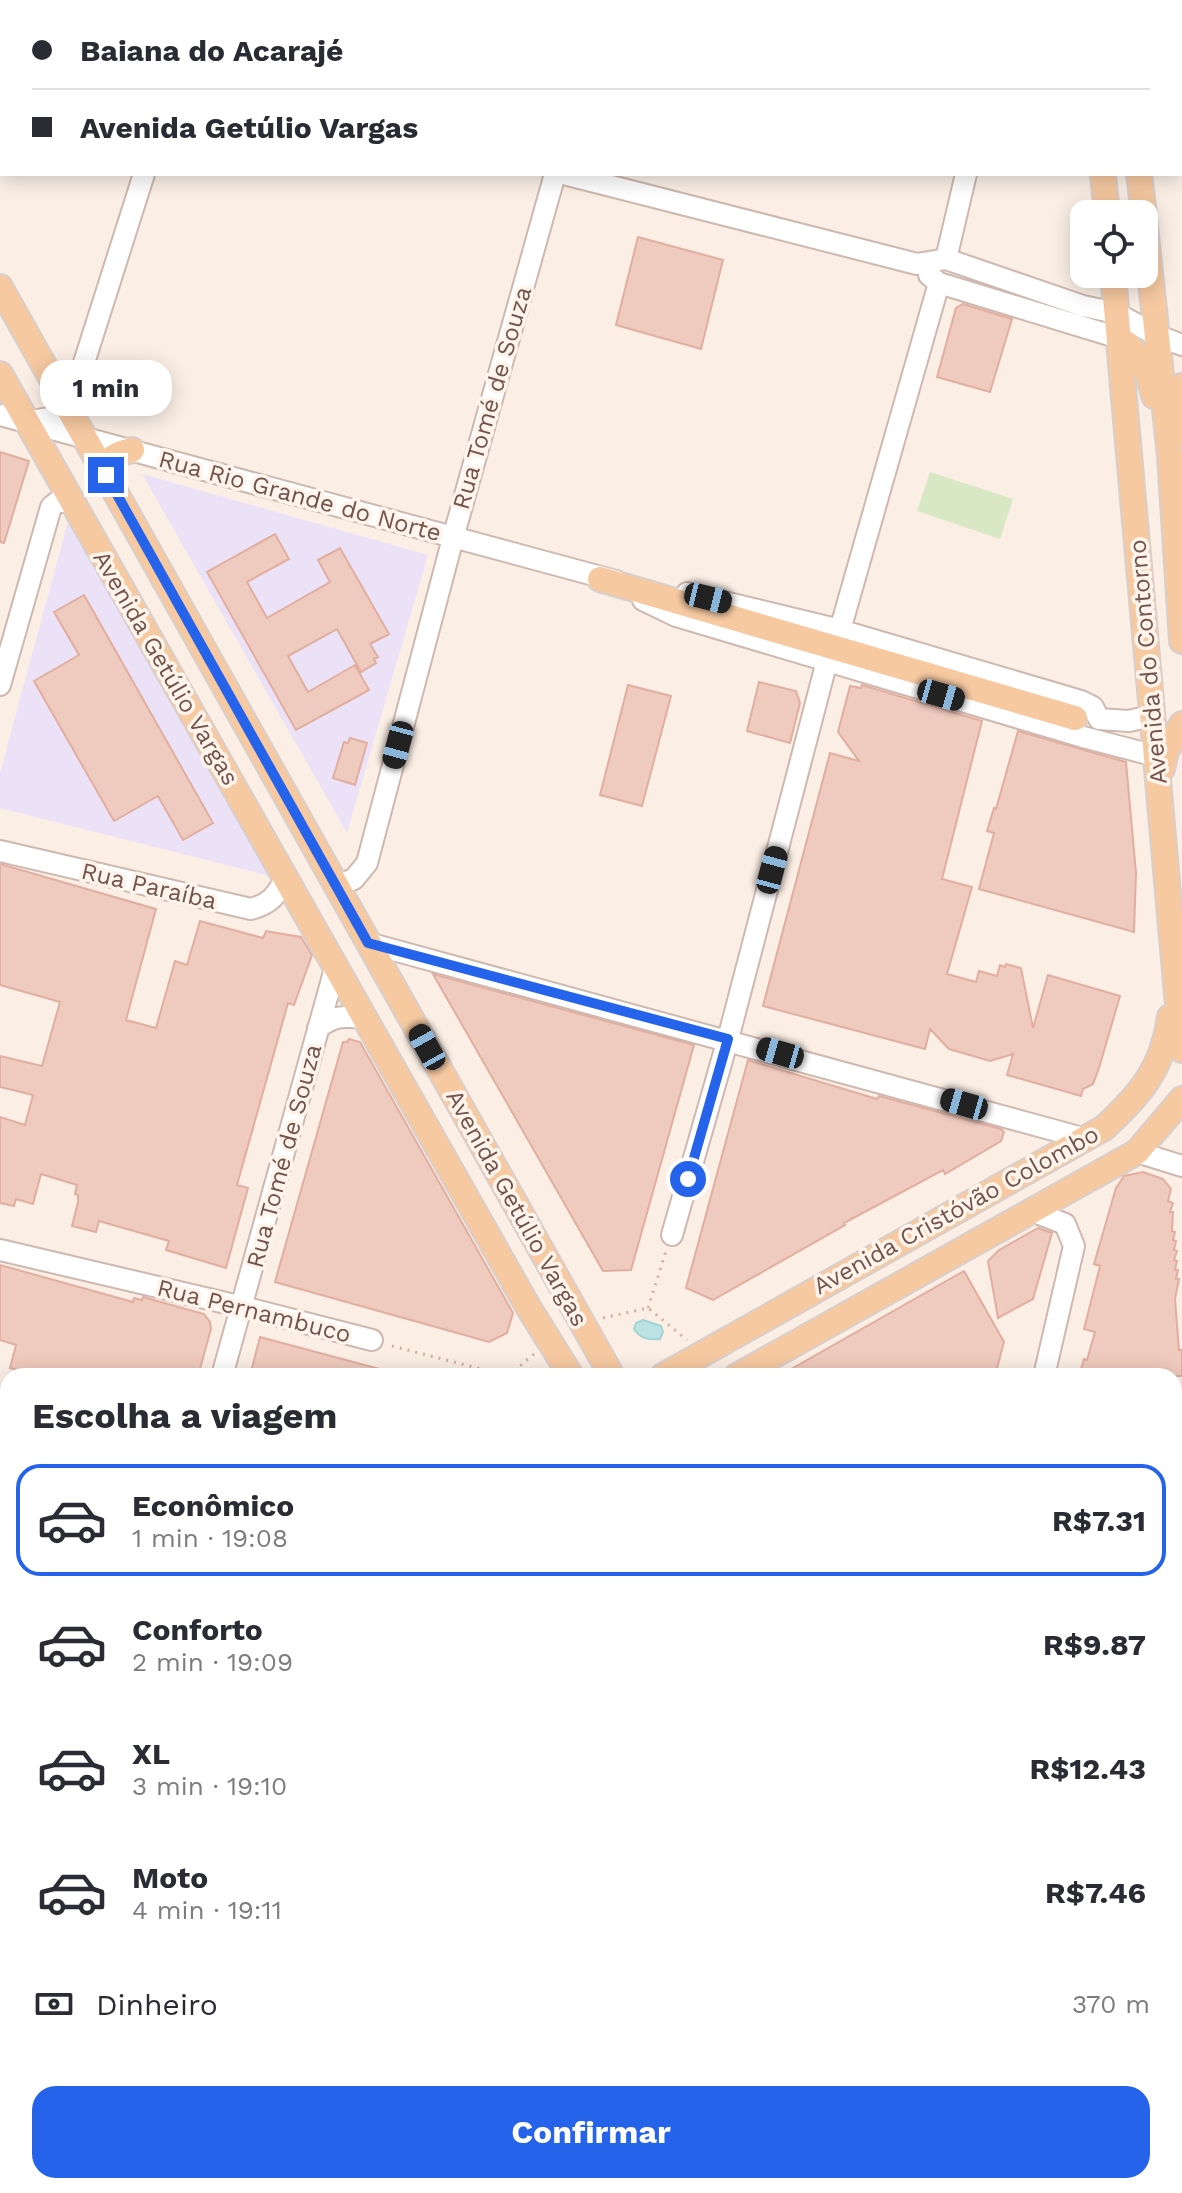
<!DOCTYPE html>
<html lang="pt">
<head>
<meta charset="utf-8">
<style>
	:root { --surface:#fff; --page:#f2f2f3; --text:#2b2b33; --muted:#7c7c81; --line:#e1e1e2; --accent:#2563eb }
	body { margin:0; font-family:"Work Sans",sans-serif; background:var(--page); color:var(--text); height:100vh; display:flex; flex-direction:column; font-size:30px; white-space:nowrap }
	* { box-sizing:border-box; margin:0 }
	p { font-size:26px; color:var(--muted) }
	.icon { flex:none; width:44px; height:44px; fill:none; stroke:currentColor; stroke-width:2; stroke-linecap:round; stroke-linejoin:round }
	.map { position:relative; flex:1; overflow:hidden }
	.panel { position:absolute; left:0px; top:1368px; width:1182px; height:826px; display:flex; flex-direction:column; background:var(--surface); border-radius:24px 24px 0 0; box-shadow:0 4px 20px #0003 }
	.panel>* { flex:none }
	.banner { position:absolute; left:0px; top:0px; width:1182px; height:176px; box-shadow:0 4px 20px #0003; display:grid; align-content:center; height:176px; padding:0 32px; background:var(--surface) }
	.fabs { position:absolute; left:1070px; top:200px; display:grid; gap:16px }
	.fabs a { display:grid; place-items:center; width:88px; height:88px; border-radius:16px; background:var(--surface); box-shadow:0 4px 20px #0003; font-size:40px }
	.end { position:absolute; width:36px; height:36px; margin:-18px; border:10px solid #2563eb; background:#fff; box-shadow:0 0 0 4px #fff }
	.from { border-radius:50% }
	.bubble { position:absolute; height:56px; border-radius:24px; background:var(--surface); box-shadow:0 4px 20px #0003; font-size:26px; font-weight:700; line-height:56px; text-align:center }
	.car { position:absolute; width:24px; height:48px; margin:-24px -12px; border-radius:10px; box-shadow:0 0 6px 2px #0007; background:linear-gradient(#222 24%,#8ab4d8 0 40%,#222 0 76%,#8ab4d8 0 86%,#222 0) }
	.banner b { display:flex; align-items:center; gap:28px; height:76px; font-size:30px }
	.banner b+b { border-top:2px solid var(--line) }
	.banner i { width:20px; height:20px; background:var(--text) }
	ul { padding:0; list-style:none }
	li { display:flex; align-items:center; gap:24px; height:112px; margin:0 16px 12px; padding:0 16px; border:4px solid transparent; border-radius:24px }
	li div { flex:1 }
	li b { display:block; font-size:30px }
	li em { font-style:normal; font-weight:700 }
	li.on { border-color:var(--accent) }
	li>.icon { width:72px; height:72px; stroke-width:1.5 }
	h2 { padding:0 32px; font-size:36px; line-height:96px }
	.pay { display:flex; align-items:center; gap:20px; height:88px; padding:0 32px; font-size:30px }
	.pay p { margin-inline-start:auto }
	.action { display:flex; gap:16px; margin-top:auto; padding:16px 32px }
	.action a { flex:1; height:92px; border-radius:24px; background:var(--accent); color:#fff; font-size:32px; font-weight:700; line-height:92px; text-align:center }
	.map>svg:first-child { display:block }
	.education { fill:#ece2f7 }
	.green { fill:#d8e8c4 }
	.water { fill:#bbe3e3; stroke:#a1d5d5; stroke-width:2 }
	.building { fill:#efcabe; stroke:#e1ae9f; stroke-width:2 }
	.lines { fill:none; stroke-linecap:round; stroke-linejoin:round }
	.minor-casing { stroke:#ceb8af; stroke-width:24 }
	.major-casing { stroke:#d8cfcd; stroke-width:28 }
	.path { stroke:#d4ada1; stroke-width:3; stroke-dasharray:2 6; stroke-linecap:butt }
	.minor { stroke:#fff; stroke-width:20 }
	.major { stroke:#f6c9a1; stroke-width:24 }
	.route { stroke:#2563eb; stroke-width:10 }
	.labels { text-anchor:middle; stroke-width:7; stroke-linejoin:round; paint-order:stroke }
	.street-label { font-size:24px; fill:#72544c; stroke:#fef4eb }
</style>
</head>
<body>
<div class="map">
<svg width="1182" height="2193" viewBox="0 0 1182 2193">
	<rect width="100%" height="100%" fill="#fbefe5"/>
	<path class="education" d="M 142,474 L 428,555 L 347,833 Z
		M 70,514 L 270,876 L 0,808 L 0,773 Z"/>
	<path class="green" d="M 930,472 L 1013,499 L 1000,539 L 917,511 Z"/>
	<path class="water" d="M 643,1320 L 661,1326 L 663,1332 L 660,1339 C 648,1340 641,1339 634,1329 L 636,1323 Z"/>
	<path class="building" d="M 638,237 L 723,260 L 701,349 L 616,325 Z
		M 963,304 L 1012,319 L 990,392 L 937,377 L 956,308 Z
		M 0,452 L 29,461 L 4,543 L 0,542 Z
		M 275,534 L 289,559 L 247,582 L 267,618 L 330,582 L 318,560 L 340,548 L 389,634 L 370,644 L 378,657 L 374,659 L 376,663 L 361,672 L 337,629 L 288,656 L 308,692 L 355,665 L 369,690 L 296,730 L 207,572 Z
		M 84,595 L 213,823 L 183,840 L 158,796 L 114,821 L 34,681 L 79,655 L 54,612 Z
		M 759,682 L 796,691 L 800,703 L 790,743 L 747,731 Z
		M 628,685 L 671,696 L 642,806 L 600,795 Z
		M 862,685 L 982,721 L 942,879 L 972,887 L 947,974 L 976,982 L 979,971 L 997,976 L 1000,965 L 1005,967 L 1006,964 L 1021,968 L 1033,1028 L 1048,975 L 1120,996 L 1099,1068 L 1093,1084 L 1083,1089 L 1081,1096 L 1007,1075 L 1013,1054 L 990,1061 L 949,1049 L 930,1029 L 925,1049 L 763,1006 L 830,753 L 859,761 L 838,732 L 850,686 L 861,688 Z
		M 1018,731 L 1126,762 L 1136,873 L 1134,932 L 979,889 L 994,833 L 987,831 L 994,808 L 996,809 Z
		M 350,738 L 367,743 L 355,785 L 333,778 L 344,742 L 348,743 Z
		M 0,864 L 156,909 L 126,1020 L 156,1028 L 175,961 L 187,965 L 200,921 L 263,938 L 266,931 L 301,937 L 312,955 L 294,1005 L 288,1003 L 237,1185 L 248,1188 L 226,1268 L 166,1250 L 169,1241 L 99,1221 L 96,1232 L 72,1226 L 78,1202 L 78,1195 L 75,1194 L 77,1185 L 41,1174 L 33,1204 L 16,1199 L 14,1206 L 0,1203 L 0,1117 L 25,1125 L 33,1095 L 0,1087 L 0,1056 L 42,1066 L 60,1002 L 0,985 Z
		M 433,974 L 694,1045 L 631,1270 L 603,1271 Z
		M 349,1039 L 360,1042 L 513,1313 L 507,1333 L 489,1342 L 275,1282 L 343,1042 L 347,1042 Z
		M 748,1060 L 877,1099 L 879,1096 L 1001,1129 L 1004,1132 L 1001,1141 L 945,1174 L 943,1170 L 844,1223 L 845,1225 L 713,1300 L 686,1288 Z
		M 1143,1172 L 1163,1179 L 1171,1189 L 1168,1201 L 1173,1203 L 1170,1212 L 1173,1212 L 1172,1231 L 1175,1232 L 1173,1240 L 1176,1241 L 1174,1250 L 1177,1251 L 1174,1260 L 1177,1261 L 1175,1270 L 1178,1270 L 1176,1279 L 1179,1279 L 1175,1299 L 1179,1350 L 1182,1350 L 1182,1376 L 1079,1376 L 1084,1359 L 1087,1360 L 1095,1332 L 1084,1329 L 1100,1266 L 1094,1264 L 1116,1188 L 1124,1176 Z
		M 1038,1228 L 1052,1233 L 1033,1299 L 998,1318 L 988,1261 L 999,1250 Z
		M 0,1265 L 133,1302 L 134,1298 L 142,1300 L 143,1297 L 204,1314 L 210,1322 L 211,1329 L 198,1376 L 39,1376 L 10,1368 L 16,1345 L 0,1340 Z
		M 964,1271 L 1004,1342 L 995,1376 L 779,1376 Z
		M 260,1337 L 387,1371 L 386,1376 L 250,1376 Z"/>
	<g class="lines">
		<defs>
			<path id="minor" d="M 195,2 L 195,0
				M 605,2 L 605,0
				M 1004,2 L 1005,0
				M 0,18 L 2,18
				M 1180,68 L 1182,68
				M 564,174 L 917,264 L 946,259 L 1083,306 L 1116,313 L 1156,335 L 1182,345
				M 946,259 L 966,174
				M 929,275 L 939,283 L 1119,338
				M 0,415 L 616,581
				M 31,421 L 50,418 L 69,410 L 144,174
				M 687,593 L 840,630 L 1081,701 L 1093,707 L 1099,719
				M 643,600 L 676,616 L 1083,737 L 1156,756
				M 840,630 L 939,283
				M 0,685 L 51,507 L 57,502 L 72,502
				M 1099,719 L 1129,721 L 1154,715
				M 0,851 L 251,909 C 270,904 276,896 285,879
				M 336,886 L 354,879 L 367,863 L 453,538 L 555,174
				M 368,943 L 1086,1139
				M 318,1028 C 334,1015 345,1016 365,1018
				M 1137,1152 L 1182,1166
				M 1032,1211 L 1065,1224 L 1074,1246 L 1044,1376
				M 672,1235 L 728,1039 L 827,661
				M 0,1250 L 243,1307 L 372,1340
				M 222,1376 L 336,965
				M 1174,1574 L 1182,1576
				M 0,1665 L 8,1667
				M 1174,1982 L 1182,1984
				M 0,2081 L 8,2083
				M 0,2174 L 8,2144
				M 354,2186 L 377,2193
				M 410,2193 L 412,2186
				M 815,2193 L 817,2186"/>
			<path id="major" d="M 1086,0 L 1086,2
				M 1121,0 L 1121,2
				M 1103,174 L 1107,214
				M 1139,174 L 1144,214
				M 1144,218 L 1170,456 L 1182,641
				M 1113,274 L 1182,1050
				M 0,287 L 612,1376
				M 1119,338 C 1140,352 1149,372 1154,396
				M 0,374 L 527,1305 L 571,1376
				M 1179,432 L 1182,386
				M 106,475 C 108,457 115,454 132,450
				M 600,579 L 1075,718
				M 1162,769 L 1166,751 L 1182,724
				M 663,1376 L 1104,1128 C 1141,1094 1163,1068 1170,1017
				M 737,1376 L 1137,1152 L 1182,1099
				M 0,1754 L 8,1750
				M 0,1790 L 8,1786
				M 1028,2186 L 1032,2193
				M 1070,2186 L 1074,2193"/>
		</defs>
		<use href="#minor" class="minor-casing"/>
		<use href="#major" class="major-casing"/>
		<path class="path" d="M 648,1308 L 666,1251
			M 603,1318 L 648,1308 L 687,1340
			M 392,1346 L 508,1376
			M 508,1376 L 534,1354"/>
		<use href="#minor" class="minor"/>
		<use href="#major" class="major"/>
	</g>
	<g class="lines">
		<path class="route" d="M 106,475 L 368,943 L 728,1039 L 688,1179"/>
	</g>
	<g class="labels">
		<g class="street-label">
			<text transform="translate(492 398) rotate(-74)" y="8">Rua Tomé de Souza</text>
			<text transform="translate(300 496) rotate(15)" y="8">Rua Rio Grande do Norte</text>
			<text transform="translate(1148 662) rotate(-95)" y="8">Avenida do Contorno</text>
			<text transform="translate(166 668) rotate(60)" y="8">Avenida Getúlio Vargas</text>
			<text transform="translate(149 886) rotate(13)" y="8">Rua Paraíba</text>
			<text transform="translate(284 1156) rotate(-75)" y="8">Rua Tomé de Souza</text>
			<text transform="translate(517 1208) rotate(61)" y="8">Avenida Getúlio Vargas</text>
			<text transform="translate(956 1210) rotate(-29)" y="8">Avenida Cristóvão Colombo</text>
			<text transform="translate(254 1311) rotate(14)" y="8">Rua Pernambuco</text>
		</g>
	</g>
</svg>
<div class="fabs">
<a><svg class="icon" aria-label="locate" viewBox="0 0 24 24"><circle cx="12" cy="12" r="6"/><path d="M12 2v4M12 18v4M2 12h4M18 12h4"/></svg></a>
</div>
<i class="end from" style="left:688px;top:1179px"></i>
<i class="end" style="left:106px;top:475px"></i>
<div class="bubble" style="left:40px;top:360px;width:132px">1 min</div>
<i class="car" style="left:708px;top:598px;rotate:104deg"></i>
<i class="car" style="left:941px;top:695px;rotate:106deg"></i>
<i class="car" style="left:398px;top:745px;rotate:195deg"></i>
<i class="car" style="left:772px;top:870px;rotate:15deg"></i>
<i class="car" style="left:427px;top:1047px;rotate:331deg"></i>
<i class="car" style="left:780px;top:1053px;rotate:286deg"></i>
<i class="car" style="left:964px;top:1104px;rotate:286deg"></i>
<div class="banner">
<b><i class="from"></i>Baiana do Acarajé</b>
<b><i></i>Avenida Getúlio Vargas</b>
</div>
<section class="panel">
<h2>Escolha a viagem</h2>
<ul>
<li class="on"><svg class="icon" aria-label="car" viewBox="0 0 24 24"><path d="M5 17H2v-5l4-1 3-4h7l3 4 3 1v5h-3M9 17h6M6 11h13"/><circle cx="7" cy="17" r="2"/><circle cx="17" cy="17" r="2"/></svg><div><b>Econômico</b><p>1 min · 19:08</p></div><em>R$7.31</em></li>
<li><svg class="icon" aria-label="car" viewBox="0 0 24 24"><path d="M5 17H2v-5l4-1 3-4h7l3 4 3 1v5h-3M9 17h6M6 11h13"/><circle cx="7" cy="17" r="2"/><circle cx="17" cy="17" r="2"/></svg><div><b>Conforto</b><p>2 min · 19:09</p></div><em>R$9.87</em></li>
<li><svg class="icon" aria-label="car" viewBox="0 0 24 24"><path d="M5 17H2v-5l4-1 3-4h7l3 4 3 1v5h-3M9 17h6M6 11h13"/><circle cx="7" cy="17" r="2"/><circle cx="17" cy="17" r="2"/></svg><div><b>XL</b><p>3 min · 19:10</p></div><em>R$12.43</em></li>
<li><svg class="icon" aria-label="car" viewBox="0 0 24 24"><path d="M5 17H2v-5l4-1 3-4h7l3 4 3 1v5h-3M9 17h6M6 11h13"/><circle cx="7" cy="17" r="2"/><circle cx="17" cy="17" r="2"/></svg><div><b>Moto</b><p>4 min · 19:11</p></div><em>R$7.46</em></li>
</ul>
<div class="pay"><svg class="icon" aria-label="cash" viewBox="0 0 24 24"><path d="M3 7h18v10H3z"/><circle cx="12" cy="12" r="2"/></svg>Dinheiro<p>370 m</p></div>
<div class="action"><a>Confirmar</a></div>
</section>
</div>
</body>
</html>
